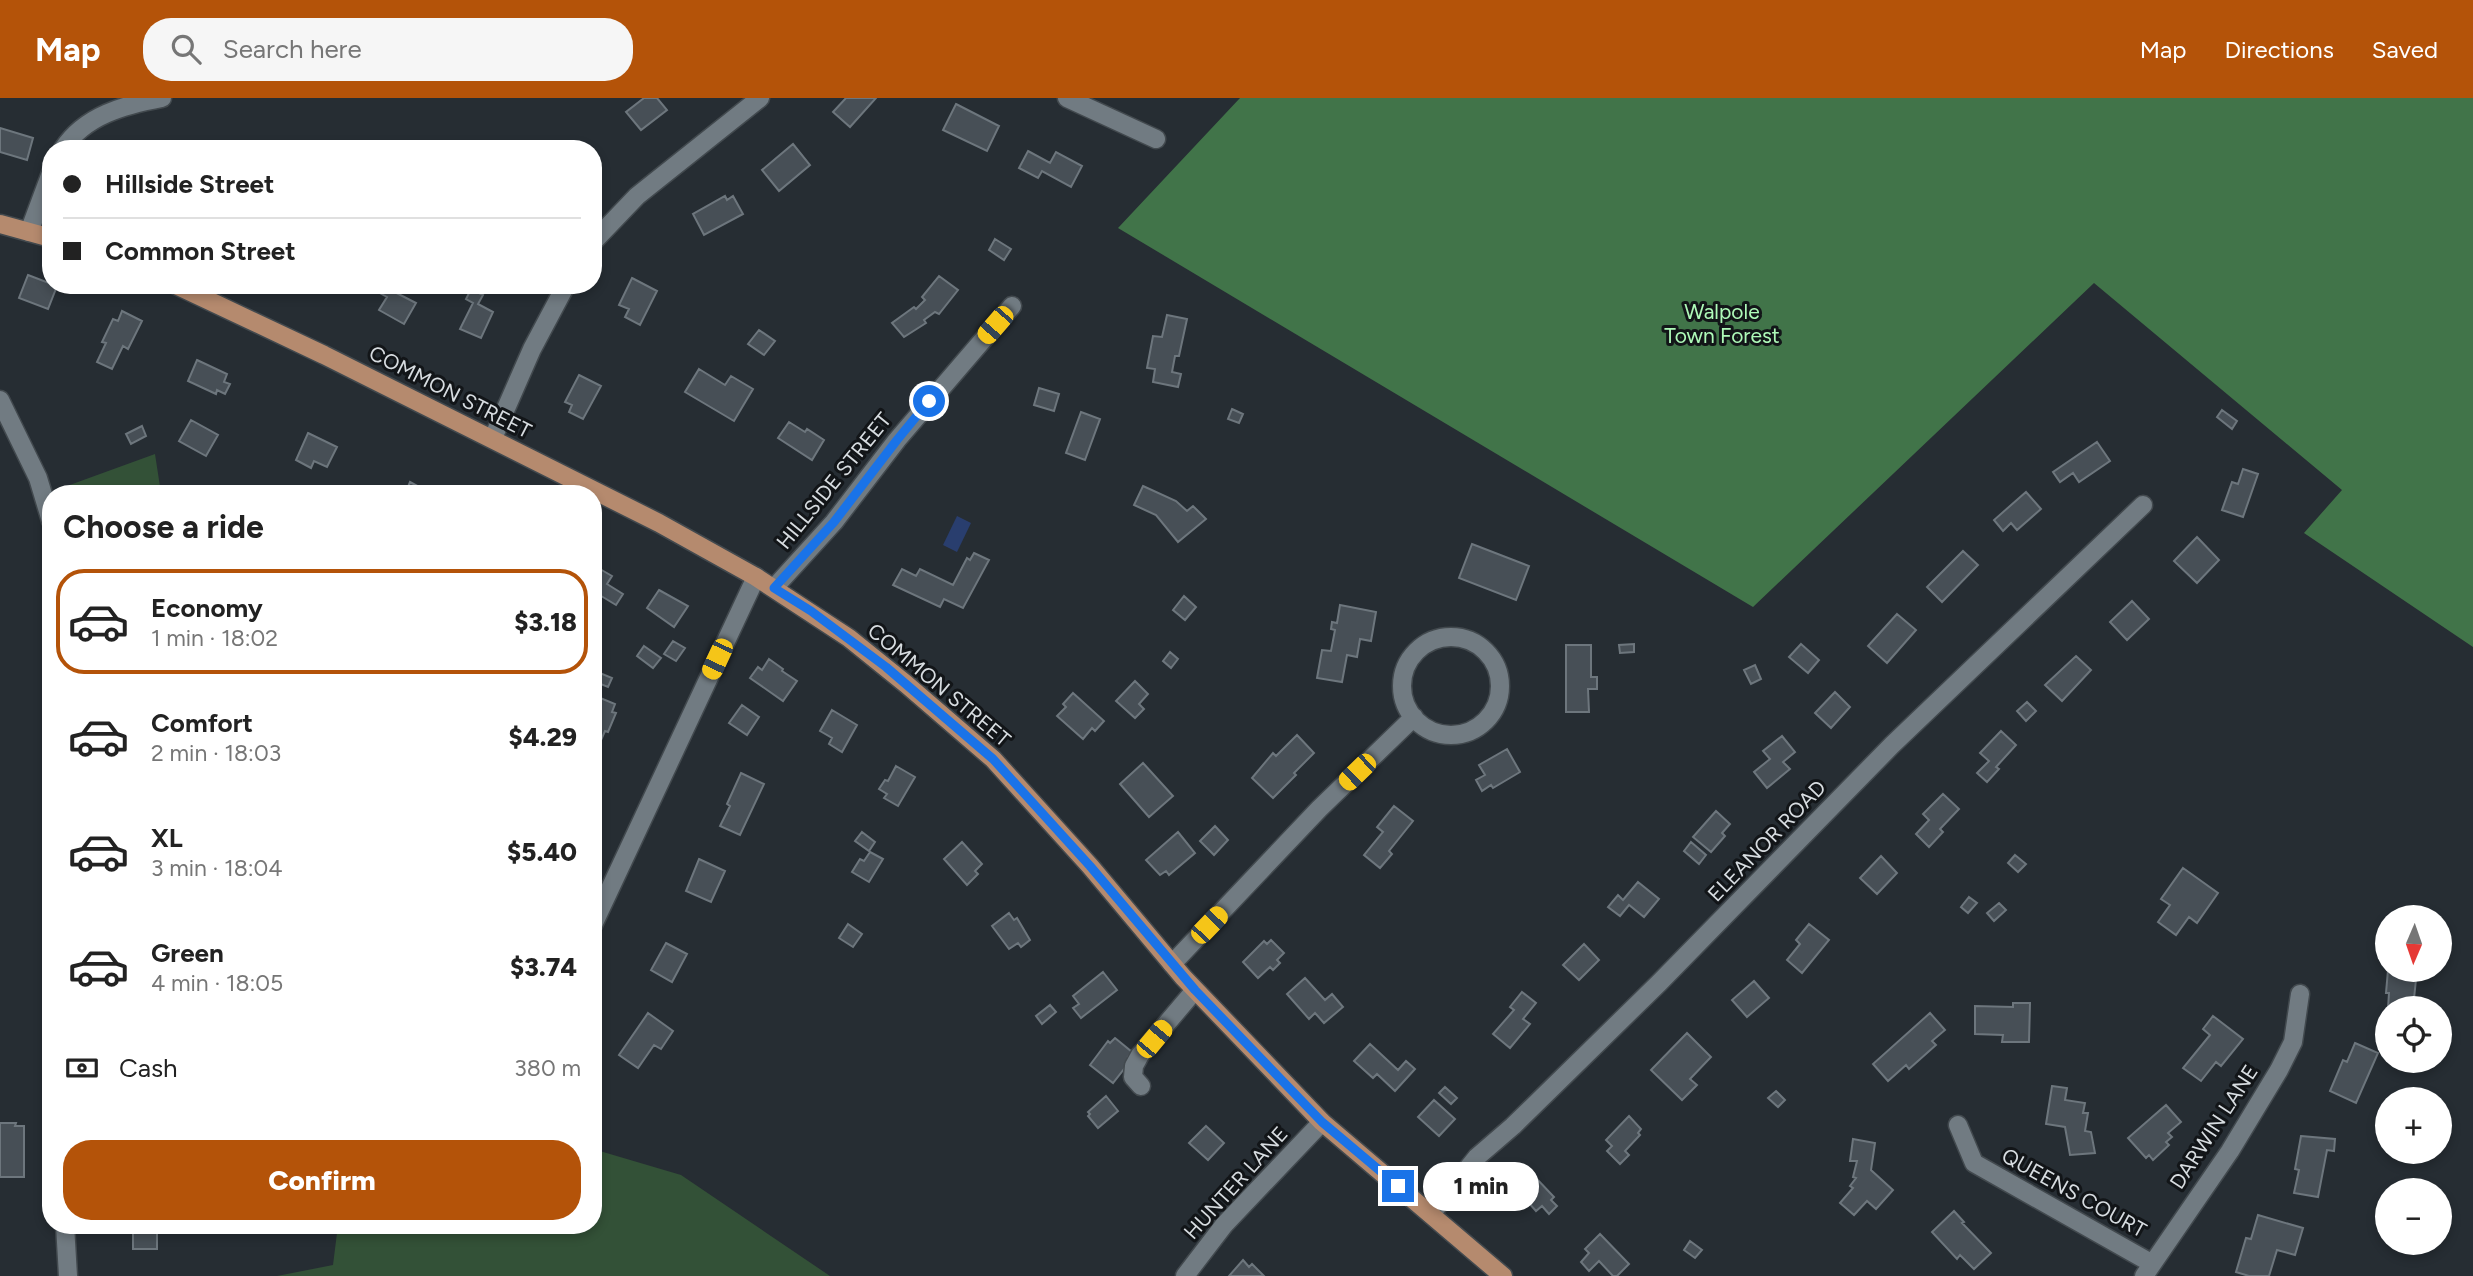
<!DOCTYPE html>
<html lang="en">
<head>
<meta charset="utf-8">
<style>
	:root { --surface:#fff; --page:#f6f6f6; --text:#222; --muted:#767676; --line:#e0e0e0; --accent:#b45309 }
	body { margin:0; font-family:Figtree,sans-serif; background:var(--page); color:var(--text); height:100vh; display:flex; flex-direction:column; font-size:26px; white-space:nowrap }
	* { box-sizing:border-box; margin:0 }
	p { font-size:23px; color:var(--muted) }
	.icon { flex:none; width:38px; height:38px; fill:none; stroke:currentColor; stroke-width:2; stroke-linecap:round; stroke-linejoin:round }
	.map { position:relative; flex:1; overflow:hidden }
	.drawer { position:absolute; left:42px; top:387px; width:560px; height:749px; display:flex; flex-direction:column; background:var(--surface); border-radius:28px; box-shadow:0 4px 10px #0003 }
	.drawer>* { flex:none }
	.banner { position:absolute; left:42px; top:42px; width:560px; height:154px; border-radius:28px; box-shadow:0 4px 10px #0003; display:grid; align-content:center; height:154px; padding:0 21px; background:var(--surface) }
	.needle { width:46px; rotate:182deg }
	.fabs { position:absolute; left:2375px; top:807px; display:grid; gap:14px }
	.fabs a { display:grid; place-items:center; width:77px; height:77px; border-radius:50%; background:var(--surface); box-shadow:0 4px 10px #0003; font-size:35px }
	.end { position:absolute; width:32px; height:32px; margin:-16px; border:9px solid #1a73e8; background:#fff; box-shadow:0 0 0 4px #fff }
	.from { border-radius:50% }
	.bubble { position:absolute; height:49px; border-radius:24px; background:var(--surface); box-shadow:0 4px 10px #0003; font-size:23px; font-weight:800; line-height:49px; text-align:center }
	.car { position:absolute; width:21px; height:42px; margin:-21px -10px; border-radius:9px; box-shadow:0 0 5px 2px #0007; background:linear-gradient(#f5c518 24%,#345 0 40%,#f5c518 0 76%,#345 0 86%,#f5c518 0) }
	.banner b { display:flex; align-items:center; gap:24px; height:66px; font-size:26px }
	.banner b+b { border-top:2px solid var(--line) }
	.banner i { width:18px; height:18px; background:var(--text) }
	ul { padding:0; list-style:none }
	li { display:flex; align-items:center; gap:21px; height:105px; margin:0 14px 10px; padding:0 7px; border:4px solid transparent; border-radius:28px }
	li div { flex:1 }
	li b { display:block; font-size:26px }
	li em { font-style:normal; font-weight:800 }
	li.active { border-color:var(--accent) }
	li>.icon { width:63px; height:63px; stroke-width:1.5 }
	h2 { padding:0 21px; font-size:32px; line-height:84px }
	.pay { display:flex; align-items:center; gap:18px; height:77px; padding:0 21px; font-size:26px }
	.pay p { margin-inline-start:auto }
	.action { display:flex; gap:14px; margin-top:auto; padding:14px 21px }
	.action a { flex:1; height:80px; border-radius:28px; background:var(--accent); color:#fff; font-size:28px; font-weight:800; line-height:80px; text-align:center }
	header { display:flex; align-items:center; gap:42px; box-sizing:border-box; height:98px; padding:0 35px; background:var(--accent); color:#fff }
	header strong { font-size:33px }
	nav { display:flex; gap:38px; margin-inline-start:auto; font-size:24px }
	.search { width:490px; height:63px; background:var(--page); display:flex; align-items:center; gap:18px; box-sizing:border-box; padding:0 24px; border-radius:28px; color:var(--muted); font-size:26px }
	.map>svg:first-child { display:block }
	.green { fill:#335137 }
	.forest { fill:#417449 }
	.water { fill:#293e6e }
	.building { fill:#474f56; stroke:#6d767d; stroke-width:2 }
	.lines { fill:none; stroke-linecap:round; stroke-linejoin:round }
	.street-casing { stroke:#42494e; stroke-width:21 }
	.primary-casing { stroke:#42494e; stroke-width:21 }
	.street { stroke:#717b82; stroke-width:18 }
	.primary { stroke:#b58a6e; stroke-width:18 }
	.route { stroke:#1a73e8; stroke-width:9 }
	.labels { text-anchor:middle; stroke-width:6; stroke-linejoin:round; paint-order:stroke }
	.park-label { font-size:21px; fill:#aefab8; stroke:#121518 }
	.street-label { font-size:21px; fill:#d7dce0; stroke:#121518 }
</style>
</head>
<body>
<header>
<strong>Map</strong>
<div class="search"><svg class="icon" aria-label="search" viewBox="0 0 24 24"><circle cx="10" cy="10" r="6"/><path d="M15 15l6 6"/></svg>Search here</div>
<nav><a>Map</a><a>Directions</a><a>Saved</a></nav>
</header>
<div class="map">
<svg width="2473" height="1178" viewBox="0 0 2473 1178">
	<rect width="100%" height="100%" fill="#262d33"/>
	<path class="green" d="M 155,356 L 161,395 L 57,395 L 56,392 Z
		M 593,1051 L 681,1077 L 830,1178 L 277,1178 L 333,1167 L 338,1127 L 593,1127 Z"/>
	<path class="forest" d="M 1240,0 L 2473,0 L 2473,549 L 2304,435 L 2342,392 L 2094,185 L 1753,509 L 1118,130 Z"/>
	<path class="water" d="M 957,418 L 971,425 L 957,454 L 943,447 Z"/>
	<path class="building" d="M 644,0 L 657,0 L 667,12 L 641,32 L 626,14 Z
		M 846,0 L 876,0 L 850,29 L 833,14 Z
		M 956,6 L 999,28 L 987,53 L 943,32 Z
		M 0,30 L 33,40 L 27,62 L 0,54 Z
		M 793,46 L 810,67 L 779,93 L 762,72 Z
		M 1028,53 L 1050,65 L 1056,54 L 1082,68 L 1071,89 L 1042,73 L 1038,80 L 1019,70 Z
		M 725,98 L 727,102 L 733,98 L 743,116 L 704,137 L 693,116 Z
		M 995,141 L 1011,151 L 1004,162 L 989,152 Z
		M 28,177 L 57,188 L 48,211 L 19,200 Z
		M 939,178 L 958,192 L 939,216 L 935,214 L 924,222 L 926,225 L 904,239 L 892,225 L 914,209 L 916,211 L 925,202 L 922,199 Z
		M 632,180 L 657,193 L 640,227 L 625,219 L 629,211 L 619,207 Z
		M 381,187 L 416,205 L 404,226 L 379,212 L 387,199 L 378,194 Z
		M 471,191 L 483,197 L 478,206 L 493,214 L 481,240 L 460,231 L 473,205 L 466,201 Z
		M 122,213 L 142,223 L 128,251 L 123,248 L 112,271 L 97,264 L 106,245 L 102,244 L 113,221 L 118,223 Z
		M 1167,217 L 1187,221 L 1179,258 L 1175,258 L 1172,274 L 1181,276 L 1178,289 L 1153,284 L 1155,271 L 1147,270 L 1153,238 L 1162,239 Z
		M 759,232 L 775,243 L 764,257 L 748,246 Z
		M 197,262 L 227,276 L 224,284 L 230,286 L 225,296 L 217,292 L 216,296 L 188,283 Z
		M 699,271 L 725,287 L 731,278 L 753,291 L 734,323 L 685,294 Z
		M 579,277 L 601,288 L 583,321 L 569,314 L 572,307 L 565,304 Z
		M 1039,290 L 1059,296 L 1054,313 L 1034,307 Z
		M 1232,311 L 1243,316 L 1239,325 L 1228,321 Z
		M 2222,312 L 2237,323 L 2232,331 L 2217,319 Z
		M 1081,314 L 1100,321 L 1085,362 L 1066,355 Z
		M 191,322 L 218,337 L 206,358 L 179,343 Z
		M 789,324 L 805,334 L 807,331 L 824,342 L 812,362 L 778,340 Z
		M 142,328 L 146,338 L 131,346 L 126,336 Z
		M 308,335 L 337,349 L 327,369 L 314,363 L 311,370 L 296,362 Z
		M 2097,344 L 2110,363 L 2079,384 L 2073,375 L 2060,384 L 2053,374 Z
		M 2243,371 L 2258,376 L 2243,419 L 2222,412 L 2232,384 L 2238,386 Z
		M 410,384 L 425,392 L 425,396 L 405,396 Z
		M 1143,388 L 1176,403 L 1187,413 L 1193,408 L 1206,421 L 1178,444 L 1156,417 L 1134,407 Z
		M 2026,394 L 2041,411 L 2017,432 L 2011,425 L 2003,433 L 1994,422 Z
		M 2197,439 L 2219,462 L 2197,485 L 2174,463 Z
		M 1472,446 L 1529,468 L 1516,502 L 1459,480 Z
		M 1963,453 L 1978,467 L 1942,504 L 1927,489 Z
		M 974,455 L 989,462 L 963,510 L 944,501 L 940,509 L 893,487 L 902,471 L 916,478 L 920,471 L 953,487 L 967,460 L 970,462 Z
		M 593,467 L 612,478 L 607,486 L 623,496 L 616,507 L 593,493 Z
		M 659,492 L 688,508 L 674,529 L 647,510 Z
		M 1184,498 L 1196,509 L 1185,522 L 1173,512 Z
		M 2132,503 L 2149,521 L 2127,542 L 2110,524 Z
		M 1340,507 L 1376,514 L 1371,543 L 1360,541 L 1357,559 L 1347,557 L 1342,584 L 1317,580 L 1322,552 L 1331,553 L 1335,532 L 1331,531 L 1332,524 L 1337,525 Z
		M 1897,516 L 1916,532 L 1887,565 L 1868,548 Z
		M 673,543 L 685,550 L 676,563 L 664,556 Z
		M 1634,546 L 1634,554 L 1620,555 L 1619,547 Z
		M 1801,546 L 1819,562 L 1808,575 L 1789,559 Z
		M 1566,547 L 1591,547 L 1591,579 L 1597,579 L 1597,591 L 1588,591 L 1589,614 L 1566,614 Z
		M 644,548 L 661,560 L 653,570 L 637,558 Z
		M 1170,554 L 1178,561 L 1171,570 L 1163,563 Z
		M 2076,558 L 2091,572 L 2062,603 L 2045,587 Z
		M 769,561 L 783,571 L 782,573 L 797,583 L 783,603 L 750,580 L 758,569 L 762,572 Z
		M 1755,567 L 1761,581 L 1751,586 L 1744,572 Z
		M 595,573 L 612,580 L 608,589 L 593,583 Z
		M 1135,583 L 1148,596 L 1139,606 L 1144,611 L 1135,620 L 1116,603 Z
		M 1835,594 L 1850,609 L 1831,630 L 1815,615 Z
		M 1073,595 L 1104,623 L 1095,633 L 1092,630 L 1083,641 L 1057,618 L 1066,609 L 1063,606 Z
		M 593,597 L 615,606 L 612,614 L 616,615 L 608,634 L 605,633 L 598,649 L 593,647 Z
		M 2027,604 L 2036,613 L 2026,623 L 2017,613 Z
		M 742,607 L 759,619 L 747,637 L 729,625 Z
		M 832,612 L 857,627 L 842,654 L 829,646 L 832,640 L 820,633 Z
		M 2001,633 L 2016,647 L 1996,669 L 1999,671 L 1987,684 L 1977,675 L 1989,663 L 1980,655 Z
		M 1297,637 L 1314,655 L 1294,675 L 1296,677 L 1273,700 L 1252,680 L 1273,655 L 1276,658 Z
		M 1782,638 L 1795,654 L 1783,664 L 1790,671 L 1767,690 L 1754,674 L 1770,661 L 1763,653 Z
		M 1507,651 L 1520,674 L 1493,690 L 1491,687 L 1482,693 L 1476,682 L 1485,677 L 1479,667 Z
		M 1143,665 L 1173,698 L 1149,719 L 1120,686 Z
		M 896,668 L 915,679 L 898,708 L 884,700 L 887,696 L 879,691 L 885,682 L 888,683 Z
		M 741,675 L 764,686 L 740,737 L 720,728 L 730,708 L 727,706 Z
		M 1943,696 L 1959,711 L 1940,731 L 1943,734 L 1929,749 L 1916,736 L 1929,722 L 1923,716 Z
		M 1394,708 L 1413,723 L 1389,753 L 1392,756 L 1380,770 L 1364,757 L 1383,734 L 1377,729 Z
		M 1716,713 L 1730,726 L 1722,735 L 1725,738 L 1711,754 L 1693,739 Z
		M 1215,728 L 1228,742 L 1214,757 L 1200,743 Z
		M 862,734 L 875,744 L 869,753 L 855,743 Z
		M 1178,734 L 1195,755 L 1169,777 L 1166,773 L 1160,777 L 1146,762 Z
		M 962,744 L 982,766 L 975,773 L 978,776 L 967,787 L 944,761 Z
		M 1691,744 L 1706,757 L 1699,766 L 1684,753 Z
		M 870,754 L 883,761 L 869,784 L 852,774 L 860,761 L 864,763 Z
		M 2015,757 L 2026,766 L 2018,774 L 2008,765 Z
		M 1881,758 L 1897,775 L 1877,796 L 1860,780 Z
		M 699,761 L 725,773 L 711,804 L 686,793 Z
		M 2183,770 L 2218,795 L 2197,825 L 2189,819 L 2176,837 L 2158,824 L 2170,807 L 2161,801 Z
		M 1638,784 L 1659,801 L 1644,819 L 1629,807 L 1620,818 L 1608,809 L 1618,797 L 1623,802 Z
		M 1969,799 L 1977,805 L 1968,815 L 1961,809 Z
		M 1999,805 L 2006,812 L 1994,823 L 1987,815 Z
		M 1009,815 L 1014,822 L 1017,820 L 1030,842 L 1021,849 L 1018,845 L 1009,851 L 992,828 Z
		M 848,826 L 862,836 L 853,849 L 839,840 Z
		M 1809,826 L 1829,842 L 1802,875 L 1787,862 L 1800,846 L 1796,842 Z
		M 1271,842 L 1284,855 L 1277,862 L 1280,865 L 1273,872 L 1270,869 L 1258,880 L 1243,864 L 1264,843 L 1267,846 Z
		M 666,845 L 687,856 L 672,884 L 651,872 Z
		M 1584,846 L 1599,862 L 1579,882 L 1563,867 Z
		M 2388,872 L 2417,872 L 2413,910 L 2388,910 L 2389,895 L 2386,895 Z
		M 1103,874 L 1117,892 L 1081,920 L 1073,910 L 1079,906 L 1073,898 Z
		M 1305,880 L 1325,902 L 1332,896 L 1343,909 L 1324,925 L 1315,915 L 1309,921 L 1287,896 Z
		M 1754,883 L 1769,900 L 1747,919 L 1732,902 Z
		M 1522,894 L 1536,905 L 1523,921 L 1530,926 L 1510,950 L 1493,936 L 1514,912 L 1510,909 Z
		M 2013,905 L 2030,905 L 2029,944 L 2002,944 L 2003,937 L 1975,936 L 1975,908 L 2013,909 Z
		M 1050,907 L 1056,914 L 1042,926 L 1036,918 Z
		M 648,915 L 673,933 L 661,951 L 654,947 L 638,970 L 619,957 Z
		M 1930,915 L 1945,932 L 1932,943 L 1936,947 L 1909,971 L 1906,967 L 1888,983 L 1873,966 Z
		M 2213,918 L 2243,941 L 2221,968 L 2216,964 L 2201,983 L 2183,970 L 2210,937 L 2203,931 Z
		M 1687,935 L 1711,959 L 1690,981 L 1697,987 L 1682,1002 L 1651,972 Z
		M 1115,940 L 1132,954 L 1128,959 L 1131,962 L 1113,985 L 1090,967 L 1108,943 L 1110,945 Z
		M 2355,945 L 2378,955 L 2356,1005 L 2330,993 L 2343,962 L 2347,964 Z
		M 1370,946 L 1398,972 L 1406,963 L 1415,971 L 1395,993 L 1377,976 L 1373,980 L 1354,963 Z
		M 2052,988 L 2067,990 L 2065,1002 L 2085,1005 L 2083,1015 L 2088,1015 L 2085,1033 L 2091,1034 L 2095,1055 L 2070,1057 L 2065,1029 L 2046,1026 Z
		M 1445,989 L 1457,1000 L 1451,1006 L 1439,995 Z
		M 1776,993 L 1785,1002 L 1778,1009 L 1768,1000 Z
		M 1106,998 L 1118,1013 L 1098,1030 L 1088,1018 L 1090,1016 L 1088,1014 Z
		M 1434,1002 L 1455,1021 L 1439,1038 L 1418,1019 Z
		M 2166,1007 L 2181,1024 L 2168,1035 L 2172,1039 L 2166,1044 L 2169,1047 L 2153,1062 L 2149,1057 L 2146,1060 L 2128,1040 Z
		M 1629,1018 L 1641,1031 L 1638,1035 L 1640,1037 L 1625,1053 L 1629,1057 L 1620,1066 L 1607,1053 L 1612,1048 L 1606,1042 Z
		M 0,1025 L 16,1025 L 15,1028 L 24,1028 L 24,1079 L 0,1079 Z
		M 1206,1028 L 1224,1045 L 1208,1062 L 1189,1045 Z
		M 2301,1038 L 2335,1041 L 2334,1053 L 2327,1052 L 2318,1099 L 2294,1095 L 2299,1072 L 2295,1071 Z
		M 1853,1041 L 1875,1045 L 1871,1072 L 1893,1092 L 1876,1111 L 1867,1103 L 1854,1117 L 1840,1105 L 1853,1090 L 1850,1088 L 1856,1080 L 1853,1079 L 1857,1063 L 1850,1063 Z
		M 1535,1079 L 1554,1099 L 1551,1102 L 1557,1108 L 1549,1116 L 1542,1108 L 1536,1113 L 1519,1094 Z
		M 1954,1113 L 1964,1124 L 1962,1125 L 1991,1155 L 1974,1171 L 1960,1157 L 1957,1161 L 1932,1134 Z
		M 2258,1117 L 2303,1130 L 2295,1157 L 2277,1152 L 2269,1178 L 2249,1178 L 2236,1174 L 2246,1140 L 2251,1141 Z
		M 133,1127 L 157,1127 L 157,1151 L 133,1151 Z
		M 1600,1136 L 1629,1166 L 1617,1178 L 1613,1178 L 1599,1163 L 1589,1173 L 1581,1164 L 1589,1155 L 1585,1151 Z
		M 1690,1143 L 1702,1152 L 1695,1160 L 1684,1152 Z
		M 1243,1162 L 1249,1169 L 1252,1166 L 1264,1178 L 1229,1178 Z"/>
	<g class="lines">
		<defs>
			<path id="street" d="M 1067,0 L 1156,41
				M 63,51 C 85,17 125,7 162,0
				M 29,134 L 51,75
				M 593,144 L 637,98 L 760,0
				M 0,302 L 38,380 L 51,423
				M 493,340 L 532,251 L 566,187
				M 774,490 L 834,424 L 897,342 L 1012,208
				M1402 588a49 49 0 1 1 98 0a49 49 0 1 1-98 0Z
				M 593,827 L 756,479
				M 1172,866 L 1319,711 L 1414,619
				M 1141,988 L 1133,979 L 1134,968 L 1140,957 L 1195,892
				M 1958,1027 L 1974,1065 L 2151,1165
				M 1431,1116 L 1477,1059 L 1513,1028 L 1659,885 L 1892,647 L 2143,407
				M 65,1127 L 68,1178
				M 1185,1178 L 1224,1127 L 1322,1024
				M 2144,1178 L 2230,1053 L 2279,972 L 2293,944 L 2300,896"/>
			<path id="primary" d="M 0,126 L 51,140
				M 176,187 L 324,257 L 659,425 L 756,479 L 849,540 L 906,586 L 993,661 L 1090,768 L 1183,879 L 1322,1024 L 1503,1178"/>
		</defs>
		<use href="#street" class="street-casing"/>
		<use href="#primary" class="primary-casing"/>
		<use href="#street" class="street"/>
		<use href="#primary" class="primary"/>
	</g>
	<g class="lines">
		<path class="route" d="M 929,303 L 897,342 L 834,424 L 774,490 L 811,513 L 886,569 L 993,661 L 1090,768 L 1195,892 L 1322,1024 L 1398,1088"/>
	</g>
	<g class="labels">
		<g class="park-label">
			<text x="1722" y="221">Walpole<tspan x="1722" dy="24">Town Forest</tspan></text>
		</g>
		<g class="street-label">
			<text transform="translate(450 294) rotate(27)" y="7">COMMON STREET</text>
			<text transform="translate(834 383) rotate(-51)" y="7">HILLSIDE STREET</text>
			<text transform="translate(939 587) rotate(40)" y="7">COMMON STREET</text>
			<text transform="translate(1767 743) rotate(-46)" y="7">ELEANOR ROAD</text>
			<text transform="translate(2214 1029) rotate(-57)" y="7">DARWIN LANE</text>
			<text transform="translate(1236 1085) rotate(-48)" y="7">HUNTER LANE</text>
			<text transform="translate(2074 1095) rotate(29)" y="7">QUEENS COURT</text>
		</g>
	</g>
</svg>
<div class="fabs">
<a><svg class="needle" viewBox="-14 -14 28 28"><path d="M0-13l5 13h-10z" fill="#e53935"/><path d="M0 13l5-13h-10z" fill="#767676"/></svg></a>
<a><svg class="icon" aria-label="locate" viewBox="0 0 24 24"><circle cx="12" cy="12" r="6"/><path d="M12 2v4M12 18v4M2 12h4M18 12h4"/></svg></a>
<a>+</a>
<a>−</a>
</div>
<i class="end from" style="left:929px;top:303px"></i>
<i class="end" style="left:1398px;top:1088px"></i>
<div class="bubble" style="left:1423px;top:1064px;width:116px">1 min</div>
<i class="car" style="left:995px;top:227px;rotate:221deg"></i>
<i class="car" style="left:717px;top:561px;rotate:205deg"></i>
<i class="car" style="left:1357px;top:674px;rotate:226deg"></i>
<i class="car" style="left:1209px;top:827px;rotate:44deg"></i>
<i class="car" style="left:1154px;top:941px;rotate:40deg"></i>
<div class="banner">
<b><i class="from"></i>Hillside Street</b>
<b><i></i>Common Street</b>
</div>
<section class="drawer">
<h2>Choose a ride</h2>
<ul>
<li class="active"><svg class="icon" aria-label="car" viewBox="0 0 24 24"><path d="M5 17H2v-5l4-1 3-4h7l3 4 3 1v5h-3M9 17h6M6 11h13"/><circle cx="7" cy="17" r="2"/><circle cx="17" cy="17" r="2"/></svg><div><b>Economy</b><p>1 min · 18:02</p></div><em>$3.18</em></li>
<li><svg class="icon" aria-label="car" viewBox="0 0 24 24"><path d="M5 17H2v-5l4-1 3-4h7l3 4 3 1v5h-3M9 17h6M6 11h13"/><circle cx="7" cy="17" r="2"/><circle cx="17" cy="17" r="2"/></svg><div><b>Comfort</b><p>2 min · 18:03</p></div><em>$4.29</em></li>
<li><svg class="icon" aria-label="car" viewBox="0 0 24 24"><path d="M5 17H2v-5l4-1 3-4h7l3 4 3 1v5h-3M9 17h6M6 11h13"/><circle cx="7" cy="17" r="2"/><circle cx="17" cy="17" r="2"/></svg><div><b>XL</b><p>3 min · 18:04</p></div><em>$5.40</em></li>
<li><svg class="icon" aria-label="car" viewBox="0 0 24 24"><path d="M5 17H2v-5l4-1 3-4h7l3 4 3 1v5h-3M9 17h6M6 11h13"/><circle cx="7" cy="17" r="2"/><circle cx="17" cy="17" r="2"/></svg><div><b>Green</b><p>4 min · 18:05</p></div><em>$3.74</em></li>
</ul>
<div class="pay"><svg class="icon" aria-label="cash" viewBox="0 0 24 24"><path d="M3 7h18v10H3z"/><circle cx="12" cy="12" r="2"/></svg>Cash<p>380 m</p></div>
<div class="action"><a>Confirm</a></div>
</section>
</div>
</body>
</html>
